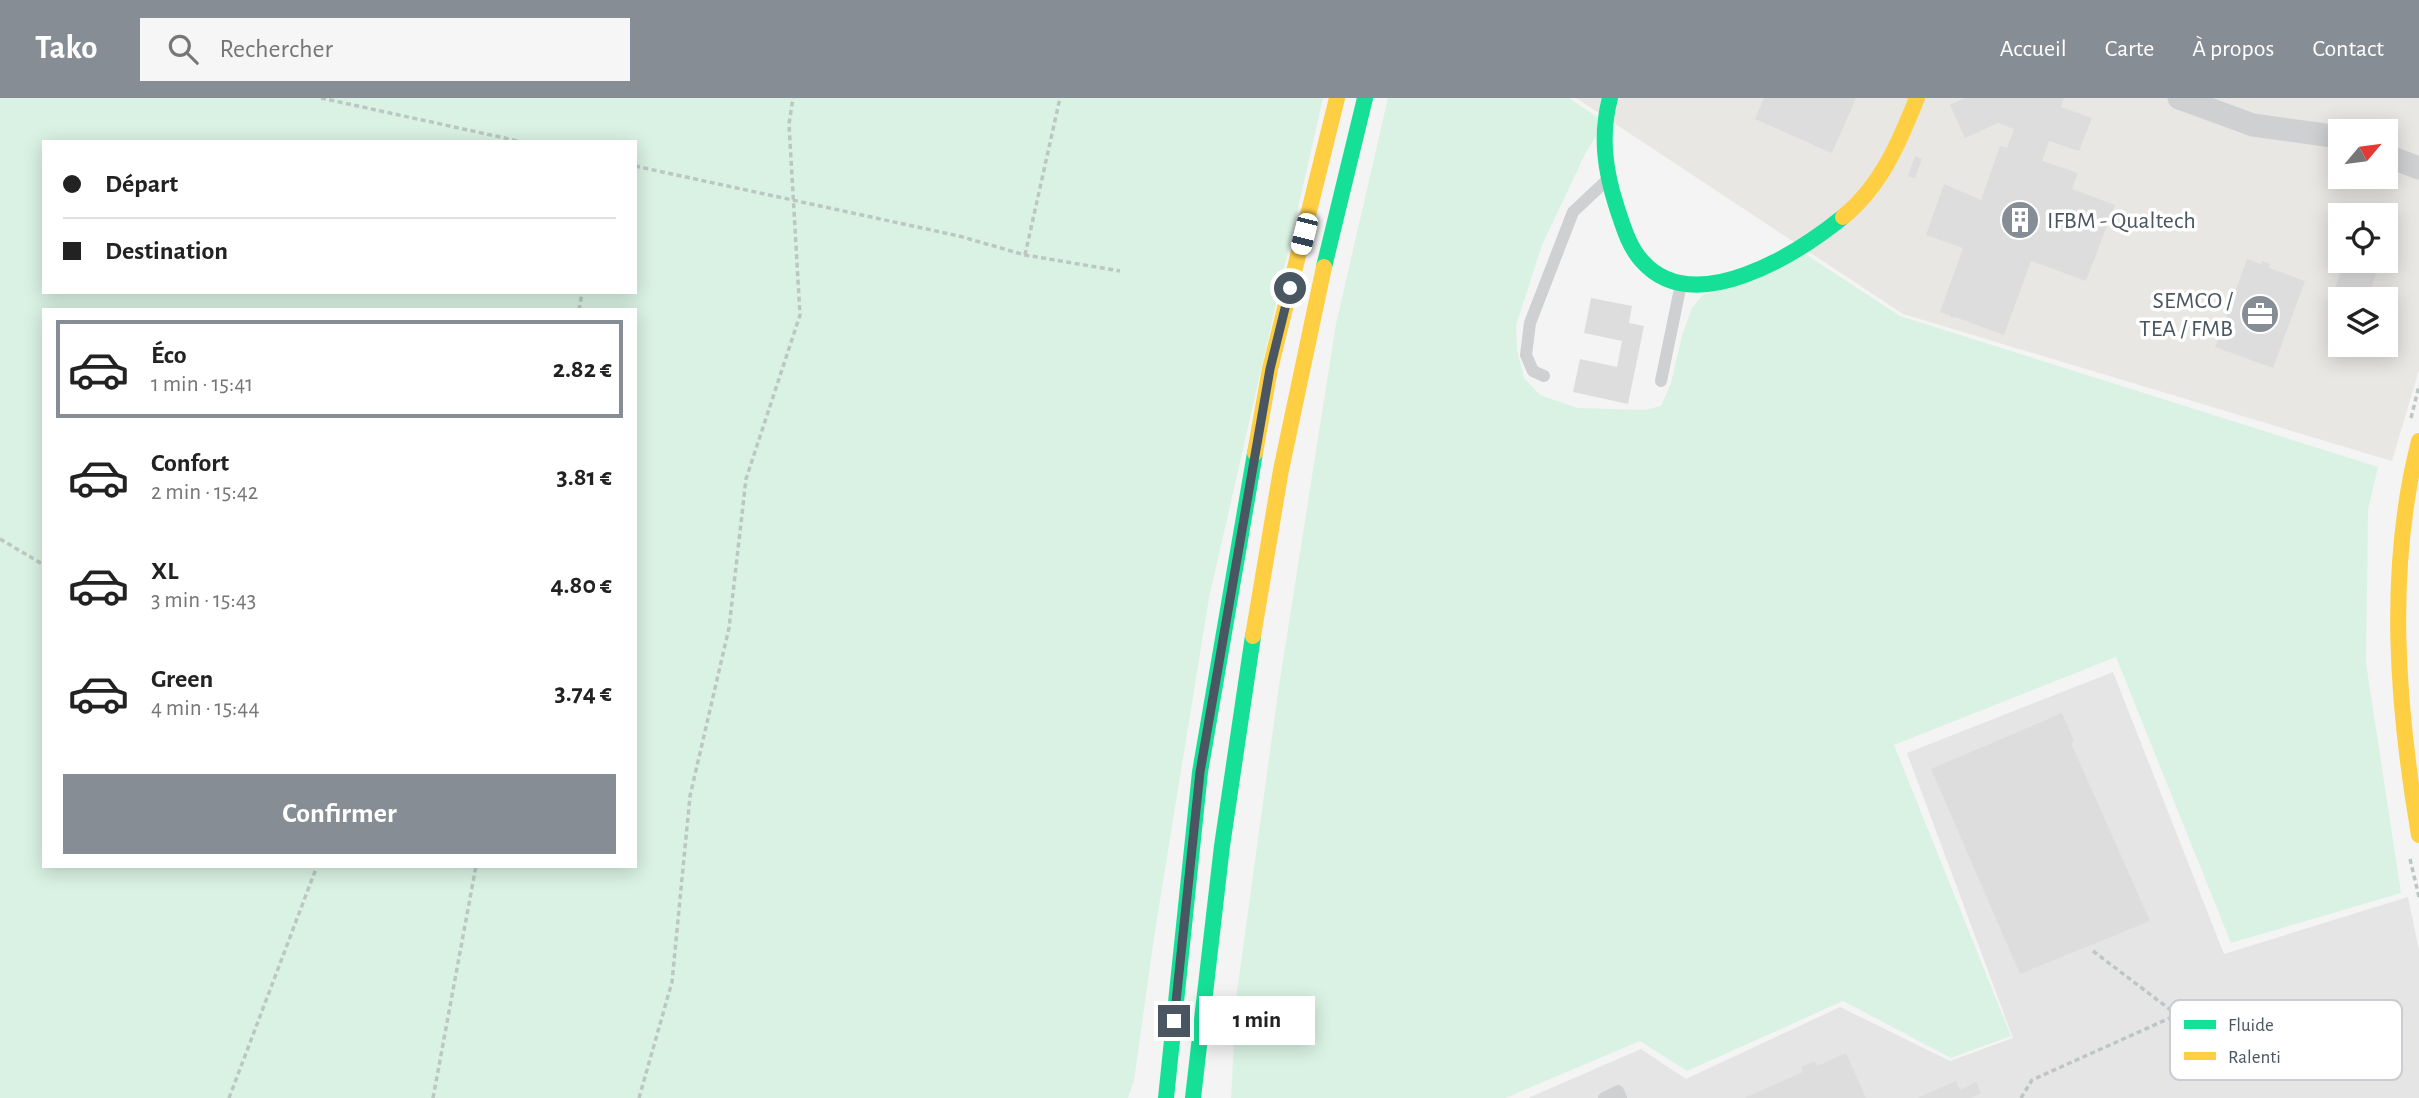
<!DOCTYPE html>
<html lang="fr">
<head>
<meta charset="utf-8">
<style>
	:root { --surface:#fff; --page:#f6f6f6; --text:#222; --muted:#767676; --line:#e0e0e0; --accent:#868d94 }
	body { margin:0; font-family:"Alegreya Sans",sans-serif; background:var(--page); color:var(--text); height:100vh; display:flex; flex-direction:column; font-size:26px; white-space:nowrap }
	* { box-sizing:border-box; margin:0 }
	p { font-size:23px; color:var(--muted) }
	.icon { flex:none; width:38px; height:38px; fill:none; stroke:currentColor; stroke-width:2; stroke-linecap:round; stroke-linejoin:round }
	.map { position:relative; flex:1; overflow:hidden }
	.panel { position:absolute; left:42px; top:210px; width:595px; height:560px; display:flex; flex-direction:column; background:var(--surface); border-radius:0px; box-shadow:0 4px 18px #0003 }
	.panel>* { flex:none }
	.banner { position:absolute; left:42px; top:42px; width:595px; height:154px; border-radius:0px; box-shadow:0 4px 18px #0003; display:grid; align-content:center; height:154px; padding:0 21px; background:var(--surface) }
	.needle { width:46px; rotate:61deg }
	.fabs { position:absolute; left:2328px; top:21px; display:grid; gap:14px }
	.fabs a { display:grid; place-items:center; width:70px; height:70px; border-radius:0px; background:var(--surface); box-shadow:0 4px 18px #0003; font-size:35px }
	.end { position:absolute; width:32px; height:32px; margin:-16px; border:9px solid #4a5661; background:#fff; box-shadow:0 0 0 4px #fff }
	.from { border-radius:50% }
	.bubble { position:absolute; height:49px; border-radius:0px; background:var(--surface); box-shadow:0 4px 18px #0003; font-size:23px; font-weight:700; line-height:49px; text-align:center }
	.car { position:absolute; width:21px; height:42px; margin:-21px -10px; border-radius:9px; box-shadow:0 0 5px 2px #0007; background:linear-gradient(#fff 24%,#345 0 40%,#fff 0 76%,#345 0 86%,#fff 0) }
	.banner b { display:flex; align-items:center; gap:24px; height:66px; font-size:26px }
	.banner b+b { border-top:2px solid var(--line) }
	.banner i { width:18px; height:18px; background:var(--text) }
	ul { padding:12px 0 0; list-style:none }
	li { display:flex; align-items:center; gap:21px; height:98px; margin:0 14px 10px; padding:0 7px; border:4px solid transparent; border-radius:0px }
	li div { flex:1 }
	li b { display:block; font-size:26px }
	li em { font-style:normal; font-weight:700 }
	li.selected { border-color:var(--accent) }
	li>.icon { width:63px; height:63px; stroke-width:1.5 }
	.cta { display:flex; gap:14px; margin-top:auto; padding:14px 21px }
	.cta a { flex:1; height:80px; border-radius:0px; background:var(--accent); color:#fff; font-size:28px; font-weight:700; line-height:80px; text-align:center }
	header { display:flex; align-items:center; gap:42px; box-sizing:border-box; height:98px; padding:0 35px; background:var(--accent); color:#fff }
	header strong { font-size:33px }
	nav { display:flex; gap:38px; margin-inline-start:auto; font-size:24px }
	.search { width:490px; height:63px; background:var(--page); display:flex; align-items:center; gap:18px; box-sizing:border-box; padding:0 24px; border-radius:0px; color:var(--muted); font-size:26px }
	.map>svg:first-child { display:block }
	.commercial { fill:#e8e7e3; fill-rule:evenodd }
	.education { fill:#e6e5e6 }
	.green { fill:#d9f2e3; fill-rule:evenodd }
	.building { fill:#ddddde }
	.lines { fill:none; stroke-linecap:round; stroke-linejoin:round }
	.path { stroke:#bcc7c4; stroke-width:3.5; stroke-dasharray:5 3.5; stroke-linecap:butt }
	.lane { stroke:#ced0d2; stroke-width:12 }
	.street { stroke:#ced0d2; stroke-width:23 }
	.fast { stroke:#16e098; stroke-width:16 }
	.slow { stroke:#ffcf43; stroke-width:16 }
	.route { stroke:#4a5661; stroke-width:9 }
	.labels { text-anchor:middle; stroke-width:7; stroke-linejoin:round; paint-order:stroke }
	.poi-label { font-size:24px; fill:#4a5661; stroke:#fff; text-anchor:start }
	.key { fill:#fff; stroke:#c9ccd0; stroke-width:2 }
	.key-label { font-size:19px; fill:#4a5661 }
</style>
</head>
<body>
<header>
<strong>Tako</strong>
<div class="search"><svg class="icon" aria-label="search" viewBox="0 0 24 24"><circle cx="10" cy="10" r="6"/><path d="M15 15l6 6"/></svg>Rechercher</div>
<nav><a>Accueil</a><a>Carte</a><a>À propos</a><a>Contact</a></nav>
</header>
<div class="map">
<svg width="2419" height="1000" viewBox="0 0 2419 1000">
	<rect width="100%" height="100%" fill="#f4f4f4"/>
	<path class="commercial" d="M 1576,0 L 2419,0 L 2419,272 L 2392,363 L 1903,216 ZM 2340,33 L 2385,33 L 2385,79 L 2340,79 ZM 2340,117 L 2385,117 L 2385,163 L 2340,163 ZM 2340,201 L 2385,201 L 2385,247 L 2340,247 Z"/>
	<path class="education" d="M 2113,574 L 2224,856 L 2408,799 L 2419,852 L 2419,1000 L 1528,1000 L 1641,951 L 1686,981 L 1840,909 L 1950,963 L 2013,940 L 1907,655 Z"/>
	<path class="green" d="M 0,0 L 1323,0 L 1209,500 L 1155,833 L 1134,982 L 1128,1000 L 0,1000 ZM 44,44 L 635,44 L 635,194 L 44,194 ZM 44,212 L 635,212 L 635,768 L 44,768 Z
		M 1388,0 L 1569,0 L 1597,19 L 1598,35 L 1586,54 L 1542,147 L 1516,227 L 1517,252 L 1524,280 L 1540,297 L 1577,310 L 1645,312 L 1661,308 L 1671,285 L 1682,238 L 1692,210 L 1703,197 L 1799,152 L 1900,218 L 2378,369 L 2368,412 L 2366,565 L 2401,795 L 2231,845 L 2116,559 L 1894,647 L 2011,938 L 1951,960 L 1843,903 L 1687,973 L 1640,943 L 1505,1000 L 1231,1000 L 1237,894 L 1279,588 L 1336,226 Z"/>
	<path class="building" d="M 1764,0 L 1856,0 L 1832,55 L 1755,21 Z
		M 1965,0 L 2064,0 L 2061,9 L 2092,20 L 2079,53 L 2049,43 L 2042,63 L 2078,75 L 2072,91 L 2115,107 L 2086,183 L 2031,163 L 2004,237 L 1955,219 L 1951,220 L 1951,218 L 1940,214 L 1963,150 L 1926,137 L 1944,86 L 1981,102 L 2000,48 L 2007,50 L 2014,31 L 1998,25 L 1965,40 L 1950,7 Z
		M 1915,58 L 1922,61 L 1915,80 L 1908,78 Z
		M 2247,161 L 2261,166 L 2262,163 L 2270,166 L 2269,170 L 2305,183 L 2273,270 L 2215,249 Z
		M 2345,163 L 2381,163 L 2367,201 L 2349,201 L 2333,195 Z
		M 1591,200 L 1632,208 L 1629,225 L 1644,228 L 1628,306 L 1573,294 L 1580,261 L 1617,269 L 1622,243 L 1584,235 Z
		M 2062,615 L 2074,643 L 2071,645 L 2150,823 L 2020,876 L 1931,671 Z
		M 1846,955 L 1866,1000 L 1744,1000 L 1803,974 L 1801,969 L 1815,963 L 1817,968 Z
		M 1956,983 L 1960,992 L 1976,984 L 1981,995 L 1970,1000 L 1917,1000 Z"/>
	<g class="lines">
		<path class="path" d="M 321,0 L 523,44
			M 635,68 L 959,138 L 1025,157 L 1120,173
			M 1025,157 L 1060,0
			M 579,212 L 582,194
			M 2411,320 L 2419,288
			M 0,441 L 44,467
			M 2410,761 L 2419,799
			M 2093,853 L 2176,916
			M 229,1000 L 317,768
			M 433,1000 L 476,768
			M 639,1000 L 672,884 L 690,698 L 729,530 L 746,381 L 800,217 L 789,26 L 793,0
			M 2021,1000 L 2032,982 L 2192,910"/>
		<path class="lane" d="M 1544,278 L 1533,273 L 1526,257 L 1530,225 L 1573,114 L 1607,82
			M 1661,283 L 1681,186
			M 1604,1000 L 1618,993 L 1621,1000"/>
		<path class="street" d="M 2179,0 L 2253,27 L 2340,39
			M 2385,57 L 2419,70"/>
		<path class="fast" d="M 1610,0 C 1600,38 1605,73 1617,110 C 1623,128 1629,149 1642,163 C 1694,222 1797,156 1843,119
			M 1324,169 L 1365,0
			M 1166,1000 L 1200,674 L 1255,355
			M 1193,1000 L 1222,748 L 1253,538"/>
		<path class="slow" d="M 1843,119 C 1881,88 1899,45 1917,0
			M 2419,343 C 2386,471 2397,609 2419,737
			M 1255,355 L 1270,271 L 1337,0
			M 1253,538 L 1281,372 L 1324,169"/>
	</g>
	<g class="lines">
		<path class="route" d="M 1174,923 L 1200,674 L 1270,271 L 1290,190"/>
	</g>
	<defs>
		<symbol id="building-disc" viewBox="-11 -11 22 22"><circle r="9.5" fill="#868d94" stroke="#fff"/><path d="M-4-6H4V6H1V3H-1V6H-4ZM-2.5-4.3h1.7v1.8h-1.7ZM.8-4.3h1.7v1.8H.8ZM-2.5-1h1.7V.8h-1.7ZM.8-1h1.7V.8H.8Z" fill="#fff"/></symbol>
		<symbol id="office-disc" viewBox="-11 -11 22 22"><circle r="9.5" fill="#868d94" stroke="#fff"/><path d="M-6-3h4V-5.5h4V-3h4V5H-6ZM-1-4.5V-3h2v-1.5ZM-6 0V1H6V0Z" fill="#fff"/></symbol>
	</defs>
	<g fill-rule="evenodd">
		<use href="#building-disc" x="1998" y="100" width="44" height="44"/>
		<use href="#office-disc" x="2238" y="194" width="44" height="44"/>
	</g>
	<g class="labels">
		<g class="poi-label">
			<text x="2047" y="130">IFBM - Qualtech</text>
			<text x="2233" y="210" text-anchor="end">SEMCO /<tspan x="2233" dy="28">TEA / FMB</tspan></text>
		</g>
	</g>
	<rect x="2170" y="902" width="232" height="80" rx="10" class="key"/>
	<rect x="2184" y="922" width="32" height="9" fill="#16e098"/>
	<rect x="2184" y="954" width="32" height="8" fill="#ffcf43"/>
	<g class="key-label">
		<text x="2228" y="933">Fluide</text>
		<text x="2228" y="965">Ralenti</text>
	</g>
</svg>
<div class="fabs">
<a><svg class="needle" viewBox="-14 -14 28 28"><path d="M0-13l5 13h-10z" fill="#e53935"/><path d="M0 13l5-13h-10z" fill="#767676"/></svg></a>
<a><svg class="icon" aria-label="locate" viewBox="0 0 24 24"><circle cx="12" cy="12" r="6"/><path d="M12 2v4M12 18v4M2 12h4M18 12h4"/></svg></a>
<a><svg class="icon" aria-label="layers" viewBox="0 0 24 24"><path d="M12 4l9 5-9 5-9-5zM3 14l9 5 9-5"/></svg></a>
</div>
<i class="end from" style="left:1290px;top:190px"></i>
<i class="end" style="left:1174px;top:923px"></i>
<div class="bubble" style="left:1199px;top:898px;width:116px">1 min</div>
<i class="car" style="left:1304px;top:136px;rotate:194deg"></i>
<div class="banner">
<b><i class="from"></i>Départ</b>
<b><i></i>Destination</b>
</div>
<section class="panel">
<ul>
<li class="selected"><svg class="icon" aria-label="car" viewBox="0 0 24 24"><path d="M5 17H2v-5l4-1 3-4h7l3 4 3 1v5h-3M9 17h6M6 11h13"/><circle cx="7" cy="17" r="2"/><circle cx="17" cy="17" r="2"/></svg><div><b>Éco</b><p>1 min · 15:41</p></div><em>2.82 €</em></li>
<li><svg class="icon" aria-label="car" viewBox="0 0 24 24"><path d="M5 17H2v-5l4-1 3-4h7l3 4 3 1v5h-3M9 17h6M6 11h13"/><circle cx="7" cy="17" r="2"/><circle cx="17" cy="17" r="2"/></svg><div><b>Confort</b><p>2 min · 15:42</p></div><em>3.81 €</em></li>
<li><svg class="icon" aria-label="car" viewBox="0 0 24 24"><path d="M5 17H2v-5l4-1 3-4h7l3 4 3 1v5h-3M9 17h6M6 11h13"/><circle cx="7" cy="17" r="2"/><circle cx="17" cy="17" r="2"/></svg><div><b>XL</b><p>3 min · 15:43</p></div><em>4.80 €</em></li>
<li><svg class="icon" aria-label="car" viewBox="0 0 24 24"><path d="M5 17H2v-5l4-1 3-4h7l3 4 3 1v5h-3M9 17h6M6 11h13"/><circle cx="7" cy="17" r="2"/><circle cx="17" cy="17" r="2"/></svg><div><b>Green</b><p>4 min · 15:44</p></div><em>3.74 €</em></li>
</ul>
<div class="cta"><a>Confirmer</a></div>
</section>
</div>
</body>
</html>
